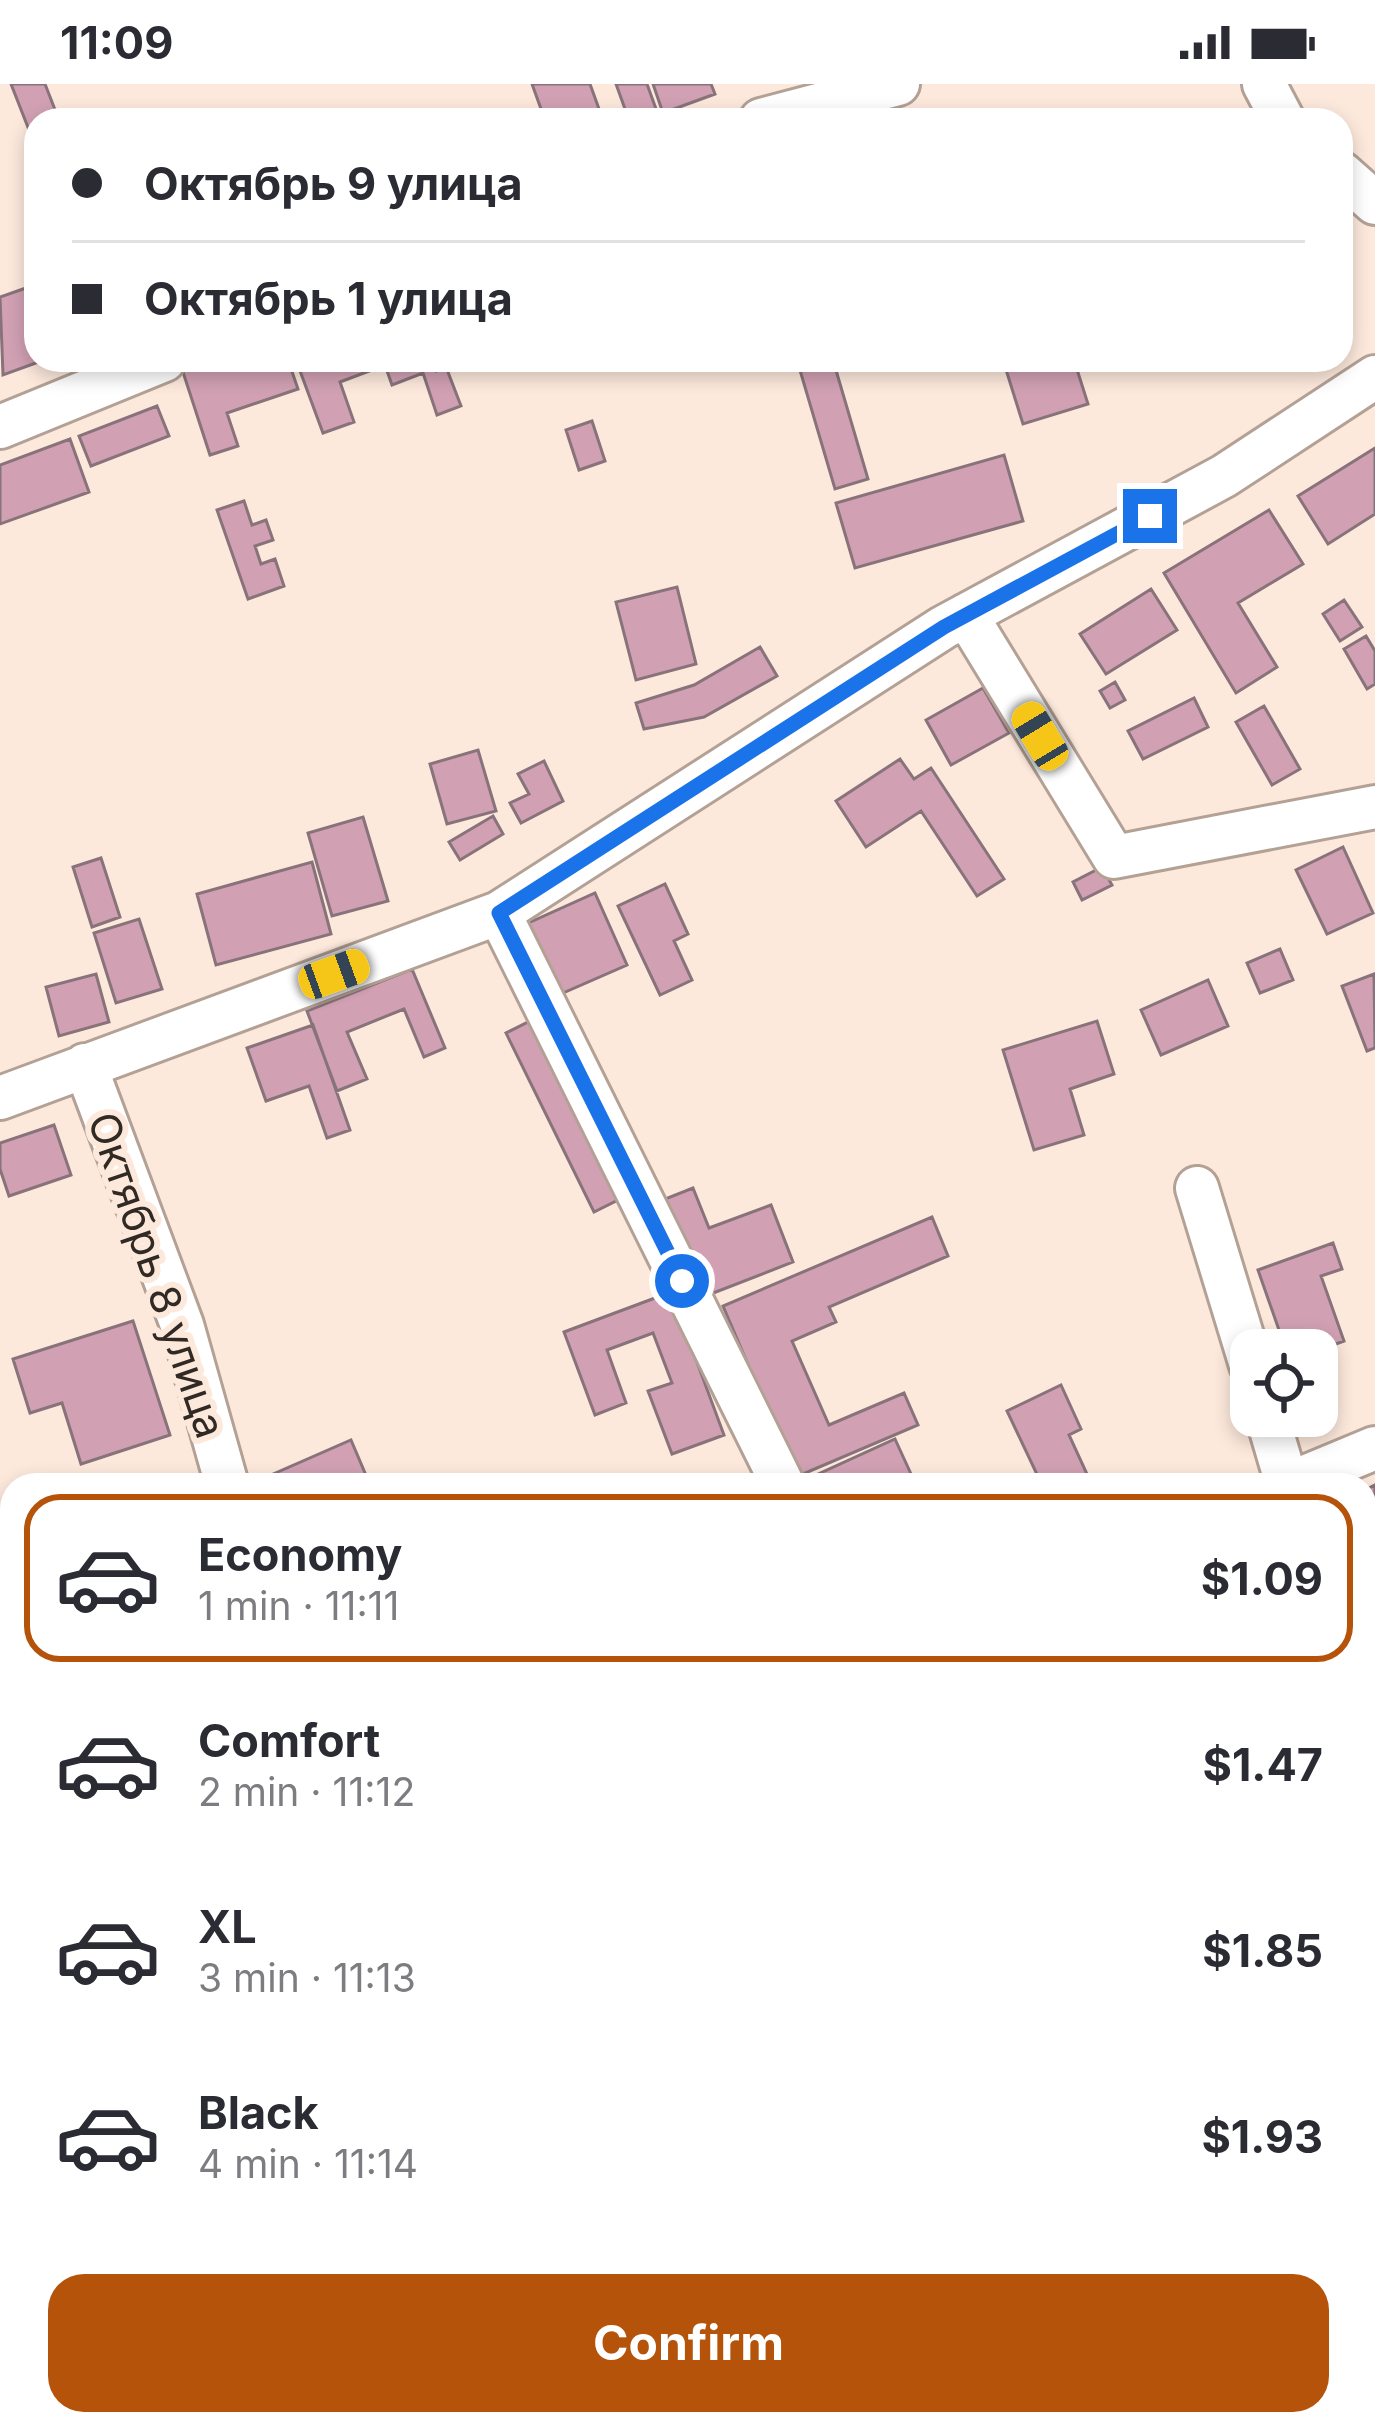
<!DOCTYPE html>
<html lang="en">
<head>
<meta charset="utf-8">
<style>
	:root { --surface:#fff; --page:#f2f2f3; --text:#2b2b33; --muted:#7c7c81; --line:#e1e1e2; --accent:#b45309 }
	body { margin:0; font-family:Inter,sans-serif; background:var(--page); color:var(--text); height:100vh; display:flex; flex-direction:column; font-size:45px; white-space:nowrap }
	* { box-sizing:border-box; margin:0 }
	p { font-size:39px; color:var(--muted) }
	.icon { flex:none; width:66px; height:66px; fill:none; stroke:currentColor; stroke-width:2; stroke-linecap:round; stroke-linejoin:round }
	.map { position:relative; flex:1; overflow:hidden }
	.panel { position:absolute; left:0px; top:1389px; width:1377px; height:963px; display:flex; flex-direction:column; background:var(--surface); border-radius:36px 36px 0 0; box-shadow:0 6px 18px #0003 }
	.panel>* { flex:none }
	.top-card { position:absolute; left:24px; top:24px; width:1329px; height:264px; border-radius:36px; box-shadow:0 6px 18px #0003; display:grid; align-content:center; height:264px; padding:0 48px; background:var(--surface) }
	.controls { position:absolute; left:1230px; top:1245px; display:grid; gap:24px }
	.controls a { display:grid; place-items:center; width:108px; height:108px; border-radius:24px; background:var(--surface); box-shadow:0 6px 18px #0003; font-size:60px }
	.end { position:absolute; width:54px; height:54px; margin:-27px; border:15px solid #1a73e8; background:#fff; box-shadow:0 0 0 6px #fff }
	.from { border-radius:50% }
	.car { position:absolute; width:36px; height:72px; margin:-36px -18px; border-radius:15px; box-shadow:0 0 9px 3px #0007; background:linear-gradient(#f5c518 24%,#345 0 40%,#f5c518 0 76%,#345 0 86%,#f5c518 0) }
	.top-card b { display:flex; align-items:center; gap:42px; height:114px; font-size:45px }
	.top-card b+b { border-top:3px solid var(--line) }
	.top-card i { width:30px; height:30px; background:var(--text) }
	ul { padding:21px 0 0; list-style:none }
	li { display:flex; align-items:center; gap:36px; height:168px; margin:0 24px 18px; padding:0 24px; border:6px solid transparent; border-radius:36px }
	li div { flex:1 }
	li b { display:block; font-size:45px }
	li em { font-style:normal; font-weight:700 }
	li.active { border-color:var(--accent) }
	li>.icon { width:108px; height:108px; stroke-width:1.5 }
	.button { display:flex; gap:24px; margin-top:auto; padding:24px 48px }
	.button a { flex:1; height:138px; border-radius:36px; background:var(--accent); color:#fff; font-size:48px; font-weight:700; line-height:138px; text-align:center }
	.status { display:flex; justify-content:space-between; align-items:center; height:84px; padding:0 60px; background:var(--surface); direction:ltr }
	.status svg { height:33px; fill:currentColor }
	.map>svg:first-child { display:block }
	.building { fill:#d1a1b3; stroke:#88737b; stroke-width:3 }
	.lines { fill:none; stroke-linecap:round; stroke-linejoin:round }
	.minor-casing { stroke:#b4a195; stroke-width:48 }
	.minor { stroke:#fff; stroke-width:42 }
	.route { stroke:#1a73e8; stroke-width:15 }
	.labels { text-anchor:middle; stroke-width:12; stroke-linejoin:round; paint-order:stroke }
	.street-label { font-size:42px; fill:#312924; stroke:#fde9dc }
</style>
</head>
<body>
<div class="status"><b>11:09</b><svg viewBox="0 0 49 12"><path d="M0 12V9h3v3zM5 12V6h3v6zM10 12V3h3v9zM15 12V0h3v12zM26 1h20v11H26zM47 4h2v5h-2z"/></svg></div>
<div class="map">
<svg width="1375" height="2351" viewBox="0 0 1375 2351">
	<rect width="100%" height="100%" fill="#fde9dc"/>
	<path class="building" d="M 11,0 L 45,0 L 59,36 L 36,36 L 36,49 L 31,51 Z
		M 532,0 L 590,0 L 603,36 L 545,36 Z
		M 616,0 L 647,0 L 660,36 L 629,36 Z
		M 653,0 L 711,0 L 715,10 L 663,29 Z
		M 26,204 L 36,229 L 36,276 L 44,276 L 3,291 L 0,213 Z
		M 210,276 L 288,276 L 298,305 L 227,329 L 238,362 L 210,371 L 182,285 Z
		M 296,276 L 432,276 L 436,287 L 446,283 L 461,322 L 437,331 L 423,289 L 392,301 L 385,281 L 340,298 L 354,338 L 323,349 Z
		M 797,276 L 833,276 L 868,395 L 835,405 Z
		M 1003,276 L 1074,276 L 1088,320 L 1023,340 Z
		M 157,322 L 169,352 L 91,382 L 79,352 Z
		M 592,337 L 605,377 L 579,386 L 566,346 Z
		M 70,355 L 89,408 L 0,440 L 0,381 Z
		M 1375,364 L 1375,430 L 1328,460 L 1298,412 Z
		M 1004,371 L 1023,437 L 855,484 L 836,419 Z
		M 244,417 L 252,441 L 266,436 L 273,456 L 255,462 L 261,480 L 275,475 L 284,502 L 248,515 L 217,426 Z
		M 1269,426 L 1303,480 L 1238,519 L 1277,583 L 1236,609 L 1164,489 Z
		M 677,503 L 696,580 L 636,596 L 616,518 Z
		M 1151,505 L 1177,546 L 1106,590 L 1080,550 Z
		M 1344,516 L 1362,543 L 1340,557 L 1323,530 Z
		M 1366,552 L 1375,567 L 1375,600 L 1367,605 L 1344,565 Z
		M 760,563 L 777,592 L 704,633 L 644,645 L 636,619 L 694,601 Z
		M 1115,598 L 1125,616 L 1110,624 L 1100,607 Z
		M 983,604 L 1009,649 L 951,681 L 926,636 Z
		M 1194,614 L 1208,643 L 1143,675 L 1128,647 Z
		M 1264,622 L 1300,685 L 1272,701 L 1236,638 Z
		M 478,666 L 496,727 L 447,740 L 430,680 Z
		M 900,675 L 914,695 L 931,684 L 1004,795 L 977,812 L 921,727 L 866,763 L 836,717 Z
		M 544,677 L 563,717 L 521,739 L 510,719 L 529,710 L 518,690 Z
		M 493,732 L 503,750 L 460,776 L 449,758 Z
		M 363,733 L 388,817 L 332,832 L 308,749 Z
		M 1343,763 L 1373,829 L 1327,850 L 1296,786 Z
		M 101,774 L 120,833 L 92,843 L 73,783 Z
		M 312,778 L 331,850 L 216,881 L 197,810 Z
		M 1102,783 L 1112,801 L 1082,816 L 1073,798 Z
		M 665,800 L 688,850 L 674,857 L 692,896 L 660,911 L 618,822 Z
		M 595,809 L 627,881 L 556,912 L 524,841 Z
		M 139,835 L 162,905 L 116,919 L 94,849 Z
		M 1280,865 L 1293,896 L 1260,909 L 1247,879 Z
		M 412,885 L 445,964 L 424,973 L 404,925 L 347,948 L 367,995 L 337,1007 L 307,927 Z
		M 96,890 L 109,938 L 59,952 L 46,903 Z
		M 1374,890 L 1375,964 L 1367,967 L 1342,902 Z
		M 1208,896 L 1228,942 L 1161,971 L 1141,926 Z
		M 536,934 L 624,1113 L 594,1128 L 506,949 Z
		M 1097,937 L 1114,990 L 1070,1005 L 1084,1051 L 1034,1066 L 1003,966 Z
		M 313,941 L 350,1046 L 327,1054 L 309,1002 L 266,1017 L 247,964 Z
		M 54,1041 L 71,1091 L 9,1112 L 0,1085 L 0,1059 Z
		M 693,1104 L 709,1144 L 771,1121 L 793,1178 L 703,1213 L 665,1115 Z
		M 932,1133 L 948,1172 L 829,1223 L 836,1238 L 792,1257 L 829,1341 L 904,1309 L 918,1341 L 796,1393 L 723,1222 Z
		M 1333,1159 L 1342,1185 L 1321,1192 L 1344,1257 L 1317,1267 L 1286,1266 L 1258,1186 Z
		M 671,1208 L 724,1351 L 672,1370 L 648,1307 L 672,1299 L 653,1249 L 607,1266 L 626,1319 L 595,1331 L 564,1248 Z
		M 133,1237 L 170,1351 L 81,1380 L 62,1319 L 30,1329 L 13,1275 Z
		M 1061,1301 L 1081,1345 L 1069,1351 L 1092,1401 L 1042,1401 L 1007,1327 Z
		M 895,1355 L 911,1390 L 888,1401 L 805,1401 L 803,1397 Z
		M 351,1356 L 365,1389 L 336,1401 L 275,1401 L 271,1391 Z
		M 1375,1401 L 1375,1435 L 1365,1440 L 1365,1406 Z
		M 1365,1752 L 1375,1783 L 1375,1791 L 1365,1794 Z
		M 1375,1855 L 1375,1967 L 1365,1970 L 1365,1858 Z
		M 12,1915 L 12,2010 L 0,1977 L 0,1919 Z
		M 1375,1979 L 1375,2037 L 1373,2037 L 1365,2012 L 1365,1982 Z
		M 12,2281 L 12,2335 L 0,2340 L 0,2285 Z
		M 27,2340 L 46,2340 L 51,2351 L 0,2351 Z
		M 145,2340 L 239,2340 L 241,2344 L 223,2351 L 149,2351 Z
		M 275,2340 L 306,2340 L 311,2350 L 280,2351 Z
		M 1097,2340 L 1142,2340 L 1146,2351 L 1101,2351 Z
		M 1176,2340 L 1182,2350 L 1207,2340 L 1248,2340 L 1253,2351 L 1148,2351 Z"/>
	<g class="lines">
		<defs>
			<path id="minor" d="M 1264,0 L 1283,36
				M 761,36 L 898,0
				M 1341,89 L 1375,119
				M 0,343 L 164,276
				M 966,531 L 1114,773 L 1375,723
				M 499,829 L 783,1401
				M 85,981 L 182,1241 L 227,1401
				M 0,1014 L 499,829 L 944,543 L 1224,392 L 1375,293
				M 1197,1104 L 1251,1281
				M 1267,1332 L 1287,1400
				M 1286,1401 L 1375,1364
				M 0,2137 L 12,2170
				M 1365,2143 L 1375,2180
				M 74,2340 L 78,2351
				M 1064,2340 L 1067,2351"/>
		</defs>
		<use href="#minor" class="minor-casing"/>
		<use href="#minor" class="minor"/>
	</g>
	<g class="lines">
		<path class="route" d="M 682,1197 L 499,829 L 944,543 L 1150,432"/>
	</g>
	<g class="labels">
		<g class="street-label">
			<text transform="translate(157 1191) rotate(71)" y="15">Октябрь 8 улица</text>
		</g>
	</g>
</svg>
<div class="controls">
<a><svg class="icon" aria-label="locate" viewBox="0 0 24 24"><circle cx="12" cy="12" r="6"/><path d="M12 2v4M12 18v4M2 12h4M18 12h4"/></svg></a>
</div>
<i class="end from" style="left:682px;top:1197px"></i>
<i class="end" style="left:1150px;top:432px"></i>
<i class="car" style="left:1040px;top:652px;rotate:329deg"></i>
<i class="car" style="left:334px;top:890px;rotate:70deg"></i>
<div class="top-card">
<b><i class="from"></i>Октябрь 9 улица</b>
<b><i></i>Октябрь 1 улица</b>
</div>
<section class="panel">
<ul>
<li class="active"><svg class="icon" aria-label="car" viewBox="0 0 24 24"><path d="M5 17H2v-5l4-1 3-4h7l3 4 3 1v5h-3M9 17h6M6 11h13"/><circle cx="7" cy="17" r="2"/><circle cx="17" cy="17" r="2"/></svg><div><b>Economy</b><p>1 min · 11:11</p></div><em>$1.09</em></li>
<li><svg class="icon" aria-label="car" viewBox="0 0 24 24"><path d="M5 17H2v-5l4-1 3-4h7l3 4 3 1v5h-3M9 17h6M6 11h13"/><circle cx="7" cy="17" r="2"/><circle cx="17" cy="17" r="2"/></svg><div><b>Comfort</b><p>2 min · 11:12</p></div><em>$1.47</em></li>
<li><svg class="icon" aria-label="car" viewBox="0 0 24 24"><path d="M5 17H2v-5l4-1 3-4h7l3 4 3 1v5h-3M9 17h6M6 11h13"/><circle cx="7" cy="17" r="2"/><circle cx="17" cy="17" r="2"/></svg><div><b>XL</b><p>3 min · 11:13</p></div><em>$1.85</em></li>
<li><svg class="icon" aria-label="car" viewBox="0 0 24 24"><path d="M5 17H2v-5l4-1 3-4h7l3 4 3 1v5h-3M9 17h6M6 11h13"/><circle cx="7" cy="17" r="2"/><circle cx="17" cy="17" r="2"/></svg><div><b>Black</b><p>4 min · 11:14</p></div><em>$1.93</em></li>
</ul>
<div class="button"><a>Confirm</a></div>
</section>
</div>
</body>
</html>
